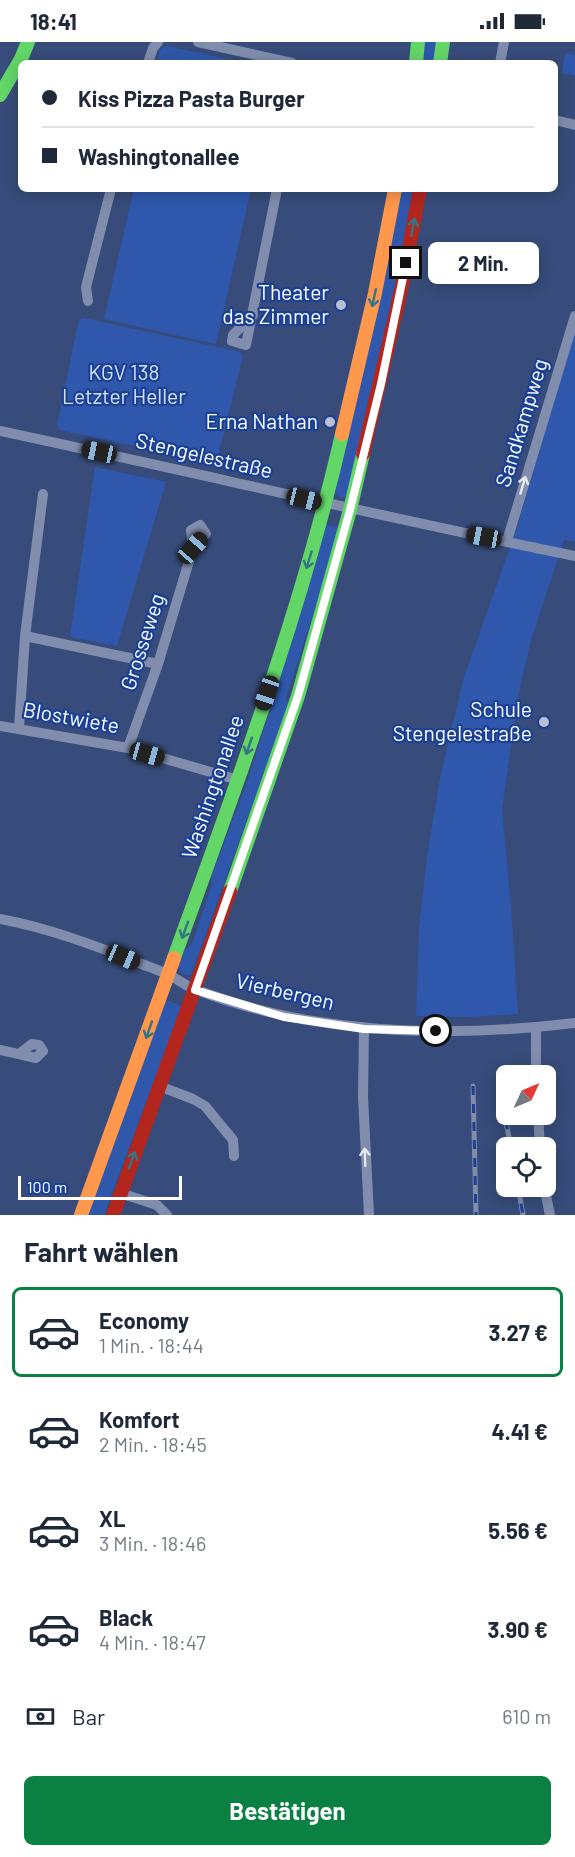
<!DOCTYPE html>
<html lang="de">
<head>
<meta charset="utf-8">
<style>
	:root { --surface:#fff; --page:#f6f6f7; --text:#1f2937; --muted:#747a83; --line:#e0e1e3; --accent:#0b8043 }
	body { margin:0; font-family:Barlow,sans-serif; background:var(--page); color:var(--text); height:100vh; display:flex; flex-direction:column; font-size:22px; white-space:nowrap }
	* { box-sizing:border-box; margin:0 }
	p { font-size:20px; color:var(--muted) }
	.icon { flex:none; width:33px; height:33px; fill:none; stroke:currentColor; stroke-width:2; stroke-linecap:round; stroke-linejoin:round }
	.map { position:relative; height:1173px; overflow:hidden }
	.sheet { display:flex; flex-direction:column; background:var(--surface); flex:1 }
	.sheet>* { flex:none }
	.top-card { position:absolute; left:18px; top:18px; width:540px; height:132px; border-radius:9px; box-shadow:0 3px 15px #0003; display:grid; align-content:center; height:132px; padding:0 24px; background:var(--surface) }
	.needle { width:39px; rotate:46deg }
	.controls { position:absolute; left:496px; top:1023px; display:grid; gap:12px }
	.controls a { display:grid; place-items:center; width:60px; height:60px; border-radius:9px; background:var(--surface); box-shadow:0 3px 15px #0003; font-size:30px }
	.scale { position:absolute; left:18px; bottom:15px; width:164px; box-sizing:border-box; padding-left:6px; border:3px solid #fff; border-top:0; font-size:16px; line-height:21px; white-space:nowrap; color:#fff; -webkit-text-stroke:4px #1b4196; paint-order:stroke }
	.end { position:absolute; width:27px; height:27px; margin:-14px; border:8px solid #fff; background:#111; box-shadow:0 0 0 3px #111 }
	.from { border-radius:50% }
	.bubble { position:absolute; height:42px; border-radius:9px; background:var(--surface); box-shadow:0 3px 15px #0003; font-size:20px; font-weight:700; line-height:42px; text-align:center }
	.car { position:absolute; width:18px; height:36px; margin:-18px -9px; border-radius:8px; box-shadow:0 0 4px 2px #0007; background:linear-gradient(#222 24%,#8ab4d8 0 40%,#222 0 76%,#8ab4d8 0 86%,#222 0) }
	.top-card b { display:flex; align-items:center; gap:21px; height:57px; font-size:22px }
	.top-card b+b { border-top:2px solid var(--line) }
	.top-card i { width:15px; height:15px; background:var(--text) }
	ul { padding:0; list-style:none }
	li { display:flex; align-items:center; gap:18px; height:90px; margin:0 12px 9px; padding:0 12px; border:3px solid transparent; border-radius:9px }
	li div { flex:1 }
	li b { display:block; font-size:22px }
	li em { font-style:normal; font-weight:700 }
	li.active { border-color:var(--accent) }
	li>.icon { width:54px; height:54px; stroke-width:1.5 }
	h2 { padding:0 24px; font-size:27px; line-height:72px }
	.pay { display:flex; align-items:center; gap:15px; height:66px; padding:0 24px; font-size:22px }
	.pay p { margin-inline-start:auto }
	.action { display:flex; gap:12px; margin-top:auto; padding:12px 24px }
	.action a { flex:1; height:69px; border-radius:9px; background:var(--accent); color:#fff; font-size:24px; font-weight:700; line-height:69px; text-align:center }
	.status { display:flex; justify-content:space-between; align-items:center; height:42px; padding:0 30px; background:var(--surface); direction:ltr }
	.status svg { height:16px; fill:currentColor }
	.map>svg:first-child { display:block }
	.green { fill:#2f58ac }
	.lines { fill:none; stroke-linecap:round; stroke-linejoin:round }
	.street { stroke:#808dad; stroke-width:10 }
	.fast { stroke:#63d668; stroke-width:14 }
	.slow { stroke:#ff974d; stroke-width:14 }
	.jam { stroke:#b3261e; stroke-width:14 }
	.rail-casing { stroke:#7f8dab; stroke-width:5 }
	.rail { stroke:#1b4196; stroke-width:3; stroke-dasharray:9; stroke-linecap:butt }
	.oneway { stroke:#347586 }
	.oneway2 { stroke:#e6e8ef }
	.route { stroke:#fff; stroke-width:8 }
	.poi-dot { fill:#b9c0d0; stroke:#1b4196; stroke-width:2 }
	.labels { text-anchor:middle; stroke-width:4.5; stroke-linejoin:round; paint-order:stroke }
	.poi-label { font-size:21px; fill:#fff; stroke:#1b4196; text-anchor:end }
	.park-label { font-size:21px; fill:#d4e1fb; stroke:#1b4196 }
	.street-label { font-size:21px; fill:#fff; stroke:#1b4196 }
</style>
</head>
<body>
<div class="status"><b>18:41</b><svg viewBox="0 0 49 12"><path d="M0 12V9h3v3zM5 12V6h3v6zM10 12V3h3v9zM15 12V0h3v12zM26 1h20v11H26zM47 4h2v5h-2z"/></svg></div>
<div class="map">
<svg width="575" height="1173" viewBox="0 0 575 1173">
	<rect width="100%" height="100%" fill="#374c7a"/>
	<path class="green" d="M 422,0 L 437,0 L 434,21 L 420,21 Z
		M 167,4 L 245,21 L 156,21 L 161,7 Z
		M 565,11 L 575,13 L 575,33 L 562,31 Z
		M 134,147 L 251,147 L 216,302 L 104,277 Z
		M 397,147 L 417,147 L 347,454 L 342,456 L 335,452 Z
		M 84,276 L 240,310 L 243,314 L 217,418 L 213,421 L 60,388 L 57,383 L 79,278 Z
		M 575,289 L 575,500 L 564,498 L 531,598 L 518,654 L 502,768 L 511,863 L 518,972 L 467,975 L 416,974 L 419,886 L 427,814 L 440,736 L 464,635 L 516,489 Z
		M 95,425 L 166,440 L 117,604 L 70,595 Z
		M 325,482 L 341,486 L 286,656 L 288,661 L 279,688 L 191,933 L 182,932 L 178,926 L 185,908 L 192,902 L 212,843 L 212,833 L 250,732 L 292,597 Z
		M 166,958 L 182,964 L 104,1173 L 88,1173 Z"/>
	<g class="lines">
		<path class="street" d="M 198,0 L 292,21
			M 148,21 L 153,6 L 158,0
			M 500,21 L 504,0
			M 555,78 L 575,83
			M 88,259 L 86,245 L 111,147
			M 253,273 L 233,293 L 232,299 L 246,303 L 277,147
			M 0,389 C 192,430 383,475 575,514
			M 507,499 L 575,274
			M 25,594 L 158,622
			M 0,684 L 128,706 L 238,738
			M 19,686 L 25,594 L 43,452
			M 128,706 L 158,622 L 193,506 L 206,492 L 200,483 L 191,488 L 193,506
			M 0,877 C 48,886 94,903 139,921 C 149,925 159,928 169,933 C 178,937 187,945 197,948 C 317,994 449,996 575,981
			M 536,985 L 536,1034
			M 364,987 L 363,1055 L 369,1173
			M 0,1008 L 36,1016 L 43,1009 L 39,1003 L 32,1002 L 19,1012
			M 159,1044 L 193,1057 L 205,1064 L 233,1098 L 234,1114
			M 538,1072 L 540,1106
			M 544,1144 L 550,1173
			M 120,1151 L 157,1163 L 167,1173"/>
		<path class="fast" d="M 416,21 L 418,0
			M 440,21 L 443,0
			M 0,53 L 21,17 L 28,0
			M 230,849 L 298,654 L 350,468 L 363,412
			M 174,916 C 236,744 301,571 342,392"/>
		<path class="slow" d="M 342,392 L 375,251 L 395,147
			M 81,1173 L 174,916"/>
		<path class="jam" d="M 363,412 L 402,244 L 420,147
			M 113,1173 L 230,849"/>
		<defs>
			<path id="rail" d="M 499,1043 L 511,1106
				M 473,1044 L 476,1173
				M 518,1144 L 523,1173"/>
		</defs>
		<use href="#rail" class="rail-casing"/>
		<use href="#rail" class="rail"/>
	</g>
	<defs><path id="oneway-shaft" d="M-6 0H5M1.5-3L5.5 0L1.5 3" fill="none" stroke-width="1.6" stroke-linecap="round" stroke-linejoin="round" transform="scale(1.5)"/></defs>
	<g class="oneway">
		<use href="#oneway-shaft" transform="translate(413 185) rotate(-79)"/>
		<use href="#oneway-shaft" transform="translate(374 256) rotate(102)"/>
		<use href="#oneway-shaft" transform="translate(309 518) rotate(107)"/>
		<use href="#oneway-shaft" transform="translate(249 704) rotate(109)"/>
		<use href="#oneway-shaft" transform="translate(185 888) rotate(110)"/>
		<use href="#oneway-shaft" transform="translate(149 988) rotate(109)"/>
		<use href="#oneway-shaft" transform="translate(132 1118) rotate(-70)"/>
	</g>
	<g class="oneway2">
		<use href="#oneway-shaft" transform="translate(523 443) rotate(-73)"/>
		<use href="#oneway-shaft" transform="translate(365 1115) rotate(-92)"/>
	</g>
	<g class="lines">
		<path class="route" d="M 406,221 L 381,342 L 350,468 L 298,654 L 195,948 L 284,975 L 364,987 L 436,989"/>
	</g>
	<g class="poi-dot">
		<circle cx="341" cy="263" r="6"/>
		<circle cx="330" cy="380" r="6"/>
		<circle cx="544" cy="680" r="6"/>
	</g>
	<g class="labels">
		<g class="poi-label">
			<text x="329" y="258">Theater<tspan x="329" dy="24">das Zimmer</tspan></text>
			<text x="318" y="387">Erna Nathan</text>
			<text x="532" y="675">Schule<tspan x="532" dy="24">Stengelestraße</tspan></text>
		</g>
		<g class="park-label">
			<text x="124" y="338">KGV 138<tspan x="124" dy="24">Letzter Heller</tspan></text>
		</g>
		<g class="street-label">
			<text transform="translate(522 381) rotate(-73)" y="7">Sandkampweg</text>
			<text transform="translate(204 414) rotate(13)" y="7">Stengelestraße</text>
			<text transform="translate(143 600) rotate(-72)" y="7">Grosseweg</text>
			<text transform="translate(71 676) rotate(10)" y="7">Blostwiete</text>
			<text transform="translate(213 745) rotate(-71)" y="7">Washingtonallee</text>
			<text transform="translate(285 950) rotate(13)" y="7">Vierbergen</text>
		</g>
	</g>
</svg>
<div class="controls">
<a><svg class="needle" viewBox="-14 -14 28 28"><path d="M0-13l5 13h-10z" fill="#e53935"/><path d="M0 13l5-13h-10z" fill="#747a83"/></svg></a>
<a><svg class="icon" aria-label="locate" viewBox="0 0 24 24"><circle cx="12" cy="12" r="6"/><path d="M12 2v4M12 18v4M2 12h4M18 12h4"/></svg></a>
</div>
<div class="scale">100 m</div>
<i class="end from" style="left:436px;top:989px"></i>
<i class="end" style="left:406px;top:221px"></i>
<div class="bubble" style="left:428px;top:200px;width:111px">2 Min.</div>
<i class="car" style="left:99px;top:410px;rotate:282deg"></i>
<i class="car" style="left:304px;top:457px;rotate:104deg"></i>
<i class="car" style="left:484px;top:495px;rotate:281deg"></i>
<i class="car" style="left:193px;top:506px;rotate:41deg"></i>
<i class="car" style="left:267px;top:651px;rotate:199deg"></i>
<i class="car" style="left:147px;top:712px;rotate:106deg"></i>
<i class="car" style="left:123px;top:915px;rotate:113deg"></i>
<div class="top-card">
<b><i class="from"></i>Kiss Pizza Pasta Burger</b>
<b><i></i>Washingtonallee</b>
</div>
</div>
<section class="sheet">
<h2>Fahrt wählen</h2>
<ul>
<li class="active"><svg class="icon" aria-label="car" viewBox="0 0 24 24"><path d="M5 17H2v-5l4-1 3-4h7l3 4 3 1v5h-3M9 17h6M6 11h13"/><circle cx="7" cy="17" r="2"/><circle cx="17" cy="17" r="2"/></svg><div><b>Economy</b><p>1 Min. · 18:44</p></div><em>3.27 €</em></li>
<li><svg class="icon" aria-label="car" viewBox="0 0 24 24"><path d="M5 17H2v-5l4-1 3-4h7l3 4 3 1v5h-3M9 17h6M6 11h13"/><circle cx="7" cy="17" r="2"/><circle cx="17" cy="17" r="2"/></svg><div><b>Komfort</b><p>2 Min. · 18:45</p></div><em>4.41 €</em></li>
<li><svg class="icon" aria-label="car" viewBox="0 0 24 24"><path d="M5 17H2v-5l4-1 3-4h7l3 4 3 1v5h-3M9 17h6M6 11h13"/><circle cx="7" cy="17" r="2"/><circle cx="17" cy="17" r="2"/></svg><div><b>XL</b><p>3 Min. · 18:46</p></div><em>5.56 €</em></li>
<li><svg class="icon" aria-label="car" viewBox="0 0 24 24"><path d="M5 17H2v-5l4-1 3-4h7l3 4 3 1v5h-3M9 17h6M6 11h13"/><circle cx="7" cy="17" r="2"/><circle cx="17" cy="17" r="2"/></svg><div><b>Black</b><p>4 Min. · 18:47</p></div><em>3.90 €</em></li>
</ul>
<div class="pay"><svg class="icon" aria-label="cash" viewBox="0 0 24 24"><path d="M3 7h18v10H3z"/><circle cx="12" cy="12" r="2"/></svg>Bar<p>610 m</p></div>
<div class="action"><a>Bestätigen</a></div>
</section>
</body>
</html>
